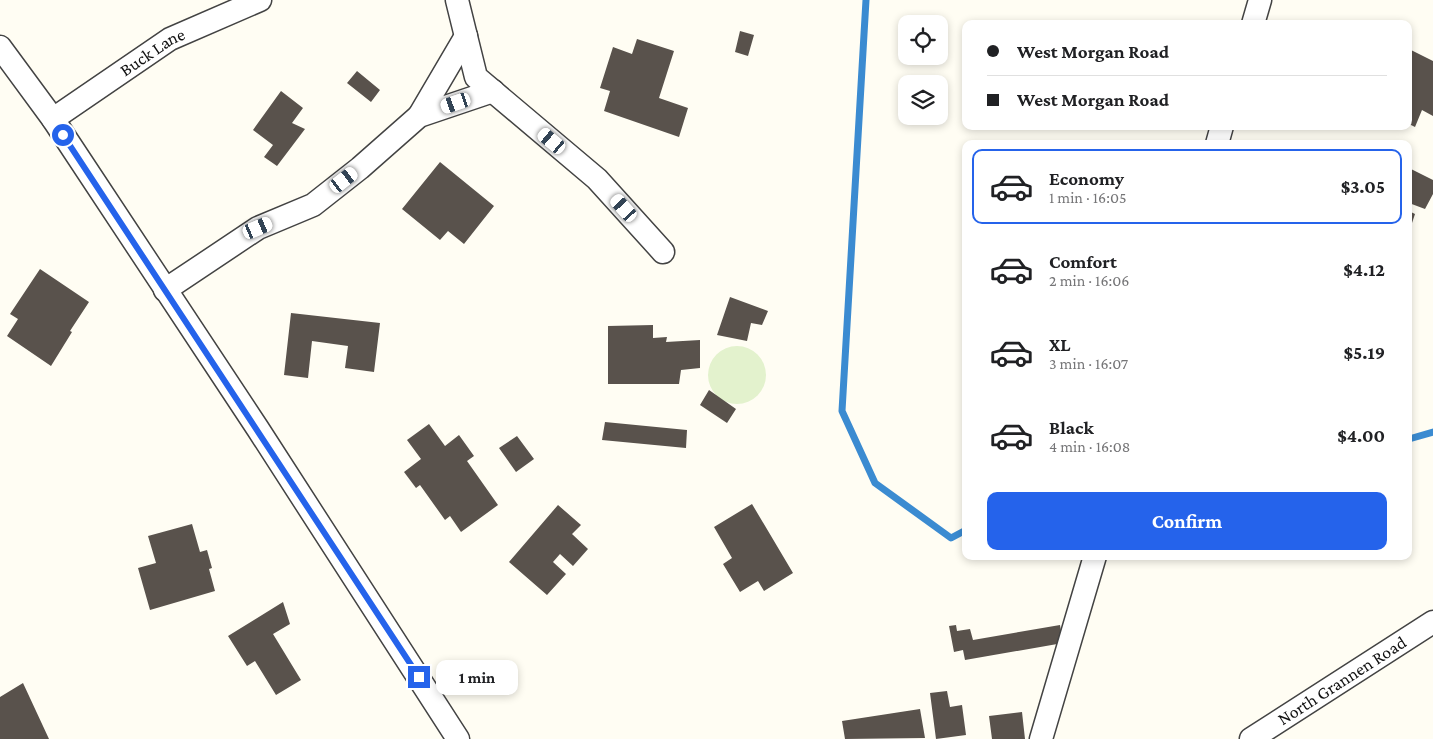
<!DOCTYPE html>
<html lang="en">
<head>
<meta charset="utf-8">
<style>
	:root { --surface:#fff; --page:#f2f2f2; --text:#202124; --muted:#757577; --line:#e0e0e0; --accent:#2563eb }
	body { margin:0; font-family:"Crimson Pro",serif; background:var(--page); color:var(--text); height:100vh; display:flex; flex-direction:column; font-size:19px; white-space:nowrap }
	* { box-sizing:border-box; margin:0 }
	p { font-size:16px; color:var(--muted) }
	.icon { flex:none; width:28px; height:28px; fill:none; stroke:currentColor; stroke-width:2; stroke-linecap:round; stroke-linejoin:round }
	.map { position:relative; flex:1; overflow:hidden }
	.details { position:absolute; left:962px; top:140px; width:450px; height:420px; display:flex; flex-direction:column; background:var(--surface); border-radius:10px; box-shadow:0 2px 8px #0003 }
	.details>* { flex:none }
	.banner { position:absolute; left:962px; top:20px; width:450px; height:110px; border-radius:10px; box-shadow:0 2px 8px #0003; display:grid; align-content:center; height:110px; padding:0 25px; background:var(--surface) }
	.controls { position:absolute; left:898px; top:15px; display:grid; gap:10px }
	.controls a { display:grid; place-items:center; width:50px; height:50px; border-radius:10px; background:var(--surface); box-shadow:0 2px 8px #0003; font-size:25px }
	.end { position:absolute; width:22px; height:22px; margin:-11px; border:6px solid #2563eb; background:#fff; box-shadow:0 0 0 2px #fff }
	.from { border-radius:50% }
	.bubble { position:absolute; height:35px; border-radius:10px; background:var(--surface); box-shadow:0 2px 8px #0003; font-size:16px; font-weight:700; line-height:35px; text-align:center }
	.car { position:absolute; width:15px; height:30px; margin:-15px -8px; border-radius:6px; box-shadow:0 0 4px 1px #0007; background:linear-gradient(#fff 24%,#345 0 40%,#fff 0 76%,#345 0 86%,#fff 0) }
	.banner b { display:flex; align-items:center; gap:18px; height:48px; font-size:19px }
	.banner b+b { border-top:1px solid var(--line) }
	.banner i { width:12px; height:12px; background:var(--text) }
	ul { padding:9px 0 0; list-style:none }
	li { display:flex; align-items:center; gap:15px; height:75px; margin:0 10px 8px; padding:0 15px; border:2px solid transparent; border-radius:10px }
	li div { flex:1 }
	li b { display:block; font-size:19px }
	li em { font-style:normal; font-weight:700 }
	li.current { border-color:var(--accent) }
	li>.icon { width:45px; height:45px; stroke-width:1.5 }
	.primary-button { display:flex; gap:10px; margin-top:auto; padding:10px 25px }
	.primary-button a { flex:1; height:58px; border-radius:10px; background:var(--accent); color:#fff; font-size:20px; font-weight:700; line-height:58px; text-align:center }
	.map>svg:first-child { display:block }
	.pitch { fill:#e3f2cd }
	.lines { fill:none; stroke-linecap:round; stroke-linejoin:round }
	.stream { stroke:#3b8bd1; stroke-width:7 }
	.building { fill:#59524c }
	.minor-casing { stroke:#434343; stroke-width:25 }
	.minor { stroke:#fff; stroke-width:22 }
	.route { stroke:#2563eb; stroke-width:6 }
	.labels { text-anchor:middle; stroke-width:5; stroke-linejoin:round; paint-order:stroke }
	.street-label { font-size:18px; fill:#101010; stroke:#fff }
</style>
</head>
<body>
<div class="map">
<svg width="1433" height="739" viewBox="0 0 1433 739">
	<rect width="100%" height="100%" fill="#fffdf3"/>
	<path class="pitch" d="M708 375a29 29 0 1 1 58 0a29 29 0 1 1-58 0Z"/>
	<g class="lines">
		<path class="stream" d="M 866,0 L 842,411 L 875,483 L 951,538 L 966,530
			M 1409,439 L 1433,432"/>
	</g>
	<path class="building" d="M 740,31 L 754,35 L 748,56 L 735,52 Z
		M 637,39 L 674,51 L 659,98 L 688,108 L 679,137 L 604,111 L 610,91 L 600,88 L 613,47 L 632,54 Z
		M 1409,49 L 1433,61 L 1433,116 L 1422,110 L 1415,127 L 1409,124 Z
		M 357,71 L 380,90 L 371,102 L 347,83 Z
		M 281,91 L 303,108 L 292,123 L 305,129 L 277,166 L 264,157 L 273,145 L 253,130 Z
		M 440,162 L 494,206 L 464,244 L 448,231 L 440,240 L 402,209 Z
		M 1409,168 L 1433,180 L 1433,194 L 1425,209 L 1409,203 Z
		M 1409,211 L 1415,214 L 1409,232 Z
		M 40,269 L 89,302 L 70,331 L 72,332 L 51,366 L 7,336 L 18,319 L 10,314 Z
		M 730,297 L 768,311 L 762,325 L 751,323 L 747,341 L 717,335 Z
		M 291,313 L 380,323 L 374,372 L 345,368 L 348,346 L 312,341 L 308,378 L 284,375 Z
		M 653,325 L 653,338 L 667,337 L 666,342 L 700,340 L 700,368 L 681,370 L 679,384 L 608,384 L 608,326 Z
		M 709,390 L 736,409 L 727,423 L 700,405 Z
		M 605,422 L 687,430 L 686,448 L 602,440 Z
		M 429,424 L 445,446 L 459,435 L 474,456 L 467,461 L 498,505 L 461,532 L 450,516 L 445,520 L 420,485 L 416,488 L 404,472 L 421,459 L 407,440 Z
		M 517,436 L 534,459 L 516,472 L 499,448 Z
		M 752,504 L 793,573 L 764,591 L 758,581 L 740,592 L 723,564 L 732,558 L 714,527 Z
		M 558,505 L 581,525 L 572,534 L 588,549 L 573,566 L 560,554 L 553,562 L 566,574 L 547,595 L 509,562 Z
		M 192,524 L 200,552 L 207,550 L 212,568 L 209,569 L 215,591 L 150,610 L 138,568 L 156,563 L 148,536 Z
		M 283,602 L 290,624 L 273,634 L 301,680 L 276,695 L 255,661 L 247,666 L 228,636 Z
		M 956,625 L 957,631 L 970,629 L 973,640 L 1060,625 L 1063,643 L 965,660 L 963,650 L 954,652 L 949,626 Z
		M 23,683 L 49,739 L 0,739 L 0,697 Z
		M 947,691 L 950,707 L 962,705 L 966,735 L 936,739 L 930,693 Z
		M 920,709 L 925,738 L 845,739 L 842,721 Z
		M 1022,712 L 1025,739 L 992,739 L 989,716 Z"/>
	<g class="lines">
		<defs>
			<g id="minor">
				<path d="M 457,0 L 476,77 L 597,179 L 663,252"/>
				<path d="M 1253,24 L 1260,0"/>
				<path d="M 0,47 L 53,119 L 258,429 L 458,739"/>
				<path d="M 419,116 L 466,36"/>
				<path id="s1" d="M 53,119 L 170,39 L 260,0"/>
				<path d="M 1217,144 L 1222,126"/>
				<path d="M 165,290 L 258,228 L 313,205 L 360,168 L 419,116 L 493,91"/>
				<path d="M 1041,739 L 1095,556"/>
				<path id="s2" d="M 1251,739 L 1433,622"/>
			</g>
		</defs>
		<use href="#minor" class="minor-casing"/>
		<use href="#minor" class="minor"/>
	</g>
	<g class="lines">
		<path class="route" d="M 63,135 L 419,677"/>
	</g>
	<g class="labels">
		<g class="street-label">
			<text dy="6" stroke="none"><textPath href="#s1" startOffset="120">Buck Lane</textPath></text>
			<text dy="6" stroke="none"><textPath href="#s2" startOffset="108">North Grannen Road</textPath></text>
		</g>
	</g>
</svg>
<div class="controls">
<a><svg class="icon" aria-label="locate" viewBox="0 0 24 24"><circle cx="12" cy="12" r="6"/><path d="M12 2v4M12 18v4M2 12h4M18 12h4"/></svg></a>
<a><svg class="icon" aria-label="layers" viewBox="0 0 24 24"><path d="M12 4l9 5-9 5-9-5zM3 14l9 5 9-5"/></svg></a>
</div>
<i class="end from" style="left:63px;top:135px"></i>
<i class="end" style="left:419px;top:677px"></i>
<div class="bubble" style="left:436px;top:660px;width:82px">1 min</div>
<i class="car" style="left:456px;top:103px;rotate:251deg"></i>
<i class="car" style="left:552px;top:141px;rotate:310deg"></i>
<i class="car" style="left:344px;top:180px;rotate:52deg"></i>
<i class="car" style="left:624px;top:208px;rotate:318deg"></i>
<i class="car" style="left:258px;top:228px;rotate:67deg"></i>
<div class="banner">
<b><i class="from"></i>West Morgan Road</b>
<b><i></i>West Morgan Road</b>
</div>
<section class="details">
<ul>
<li class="current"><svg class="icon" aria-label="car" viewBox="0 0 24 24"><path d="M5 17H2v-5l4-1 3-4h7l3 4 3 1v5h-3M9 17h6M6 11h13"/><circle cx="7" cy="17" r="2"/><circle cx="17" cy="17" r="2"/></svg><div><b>Economy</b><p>1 min · 16:05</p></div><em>$3.05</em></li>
<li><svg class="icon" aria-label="car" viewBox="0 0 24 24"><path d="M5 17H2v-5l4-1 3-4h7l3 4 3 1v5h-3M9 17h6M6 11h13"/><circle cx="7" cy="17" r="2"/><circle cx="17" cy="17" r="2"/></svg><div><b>Comfort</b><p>2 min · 16:06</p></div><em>$4.12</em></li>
<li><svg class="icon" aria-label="car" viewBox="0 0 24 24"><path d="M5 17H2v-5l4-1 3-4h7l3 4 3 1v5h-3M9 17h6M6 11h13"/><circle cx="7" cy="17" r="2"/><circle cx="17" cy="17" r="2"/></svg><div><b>XL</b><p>3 min · 16:07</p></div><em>$5.19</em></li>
<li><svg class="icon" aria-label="car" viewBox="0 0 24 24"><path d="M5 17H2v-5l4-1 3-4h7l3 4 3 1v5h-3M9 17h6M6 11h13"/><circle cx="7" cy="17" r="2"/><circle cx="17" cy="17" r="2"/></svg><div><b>Black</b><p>4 min · 16:08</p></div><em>$4.00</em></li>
</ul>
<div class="primary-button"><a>Confirm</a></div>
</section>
</div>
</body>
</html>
